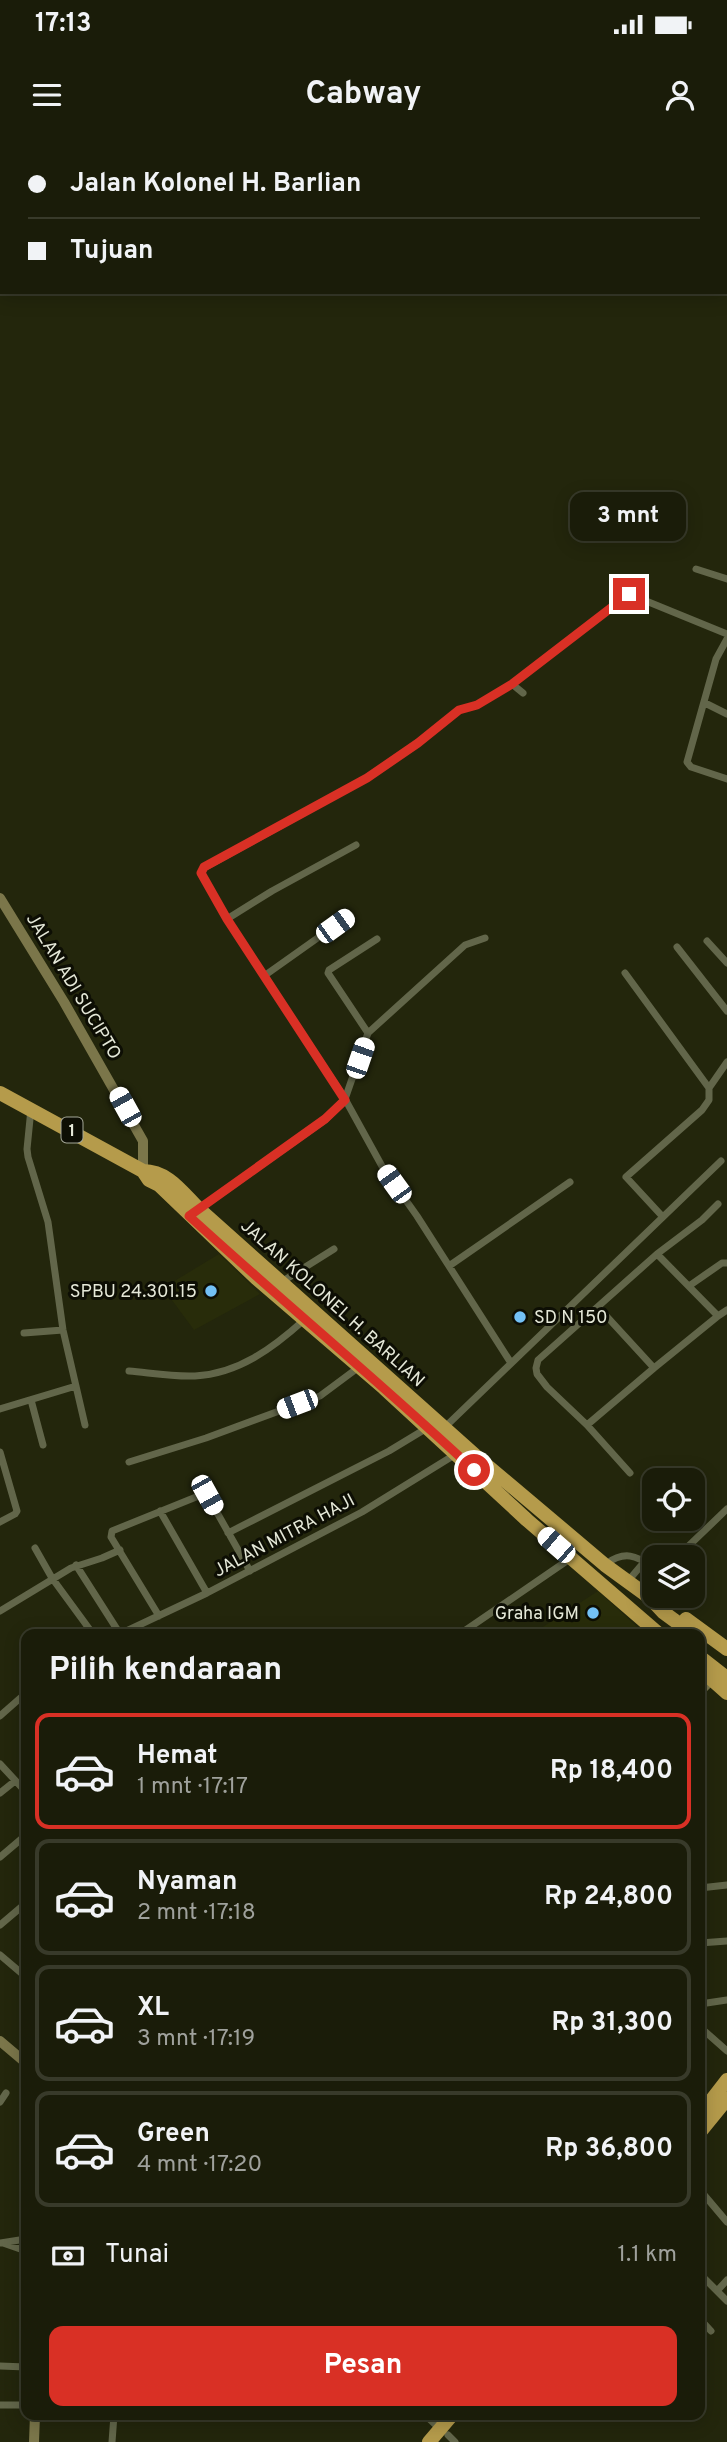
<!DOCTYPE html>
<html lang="id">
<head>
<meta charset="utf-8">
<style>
	:root { --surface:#1a1c09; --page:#272917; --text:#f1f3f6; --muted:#9fa19c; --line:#383a2a; --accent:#d93025 }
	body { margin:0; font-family:Overpass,sans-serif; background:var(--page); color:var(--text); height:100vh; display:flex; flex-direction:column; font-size:26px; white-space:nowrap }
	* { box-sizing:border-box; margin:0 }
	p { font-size:23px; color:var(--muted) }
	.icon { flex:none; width:38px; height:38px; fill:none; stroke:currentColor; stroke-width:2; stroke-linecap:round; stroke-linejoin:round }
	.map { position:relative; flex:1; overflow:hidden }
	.side { position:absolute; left:21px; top:1489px; width:684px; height:791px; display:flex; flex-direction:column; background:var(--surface); border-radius:14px; box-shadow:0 4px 18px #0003,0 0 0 2px var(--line) }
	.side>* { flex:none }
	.guide { position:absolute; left:0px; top:0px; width:728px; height:154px; box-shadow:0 4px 18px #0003,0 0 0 2px var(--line); display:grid; align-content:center; height:154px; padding:0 28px; background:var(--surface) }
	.fabs { position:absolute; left:642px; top:1328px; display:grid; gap:14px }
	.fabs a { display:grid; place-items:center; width:63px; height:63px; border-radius:14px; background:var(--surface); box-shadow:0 4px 18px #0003,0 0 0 2px var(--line); font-size:35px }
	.end { position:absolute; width:32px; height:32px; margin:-16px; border:9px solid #d93025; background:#fff; box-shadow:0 0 0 4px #fff }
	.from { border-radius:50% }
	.bubble { position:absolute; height:49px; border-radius:14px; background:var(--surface); box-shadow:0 4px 18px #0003,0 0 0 2px var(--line); font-size:23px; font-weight:700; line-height:49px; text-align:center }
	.car { position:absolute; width:21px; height:42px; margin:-21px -10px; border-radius:9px; box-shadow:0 0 5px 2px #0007; background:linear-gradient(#fff 24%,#345 0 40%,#fff 0 76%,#345 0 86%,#fff 0) }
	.guide b { display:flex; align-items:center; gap:24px; height:66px; font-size:26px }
	.guide b+b { border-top:2px solid var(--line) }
	.guide i { width:18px; height:18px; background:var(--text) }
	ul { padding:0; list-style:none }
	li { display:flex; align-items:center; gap:21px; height:116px; margin:0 14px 10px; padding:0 14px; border:4px solid var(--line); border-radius:14px }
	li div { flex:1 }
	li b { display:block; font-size:26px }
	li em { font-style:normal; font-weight:700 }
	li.on { border-color:var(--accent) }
	li>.icon { width:63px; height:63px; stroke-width:1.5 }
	h2 { padding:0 28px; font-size:32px; line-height:84px }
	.pay { display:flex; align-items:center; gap:18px; height:77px; padding:0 28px; font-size:26px }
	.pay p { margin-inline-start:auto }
	.primary-button { display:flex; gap:14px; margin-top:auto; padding:14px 28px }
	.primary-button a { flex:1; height:80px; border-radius:14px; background:var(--accent); color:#fff; font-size:28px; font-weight:700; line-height:80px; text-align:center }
	.status { display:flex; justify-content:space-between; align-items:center; height:49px; padding:0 35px; background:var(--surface); direction:ltr }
	.status svg { height:19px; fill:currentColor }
	header { display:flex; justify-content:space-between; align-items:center; height:91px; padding:0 28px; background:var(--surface); font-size:32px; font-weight:700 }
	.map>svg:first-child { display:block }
	.built { fill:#282c0a }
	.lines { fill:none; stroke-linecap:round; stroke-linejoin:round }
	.street { stroke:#62664a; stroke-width:7 }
	.secondary { stroke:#7b764a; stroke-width:10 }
	.highway { stroke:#b59b4b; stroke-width:14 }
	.route { stroke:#d93025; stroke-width:9 }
	.poi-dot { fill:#73c1f6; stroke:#0d0e04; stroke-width:2.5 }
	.labels { text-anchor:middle; stroke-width:6; stroke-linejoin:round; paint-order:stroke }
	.shield { fill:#0d0e04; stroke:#a4a798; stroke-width:2 }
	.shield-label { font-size:16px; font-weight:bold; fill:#e5e8d8 }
	.street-label { font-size:18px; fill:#e5e8d8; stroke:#0d0e04 }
	.poi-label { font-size:18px; fill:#e5e8d8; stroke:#0d0e04; text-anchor:end }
</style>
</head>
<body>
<div class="status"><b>17:13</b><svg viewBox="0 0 49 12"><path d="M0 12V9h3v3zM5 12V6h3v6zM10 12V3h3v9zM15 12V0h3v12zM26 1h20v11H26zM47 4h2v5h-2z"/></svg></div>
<header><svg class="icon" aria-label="menu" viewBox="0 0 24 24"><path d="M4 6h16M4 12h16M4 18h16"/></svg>Cabway<svg class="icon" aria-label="person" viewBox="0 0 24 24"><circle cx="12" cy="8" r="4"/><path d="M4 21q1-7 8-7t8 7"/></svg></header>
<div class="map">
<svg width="727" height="2302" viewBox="0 0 727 2302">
	<rect width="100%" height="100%" fill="#23260c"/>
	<path class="built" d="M 219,1114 L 260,1154 L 194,1190 L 163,1148 Z
		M 598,1451 L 645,1494 L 532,1494 Z"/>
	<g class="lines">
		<path class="street" d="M 696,429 L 727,439
			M 727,499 L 716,519 L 687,622 L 691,627 L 727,639
			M 512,544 L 629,454 L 727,494
			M 705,563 L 727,574
			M 227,779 L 272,751 L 356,705
			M 707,801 L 727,823
			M 677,807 L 727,871
			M 625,833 L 709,948 L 709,960 L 702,970 L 626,1037 L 662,1076
			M 264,836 L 350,775
			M 368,893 L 328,833 L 329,830 L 377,799
			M 709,948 L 727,922
			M 31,969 L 27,1009 L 28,1017 L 48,1082 L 63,1190 L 85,1285
			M 198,1070 L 325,980 L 345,959 L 368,893 L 465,805 L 485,798
			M 657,1114 L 702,1080 L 718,1064
			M 449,1126 L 570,1042
			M 283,1141 L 334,1109
			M 689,1146 L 722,1123 L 727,1123
			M 599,1168 L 654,1228
			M 718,1176 L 727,1170
			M 24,1193 L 63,1190
			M 511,1223 L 417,1076 L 383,1028 L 345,959 L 227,779 L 201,733 L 204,728 L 367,638 L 418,603 L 459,570 L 477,565 L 512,544 L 523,553
			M 129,1231 C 151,1233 173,1237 195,1236 C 238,1234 273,1208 304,1180
			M 31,1260 L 43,1305
			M 0,1269 L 76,1246
			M 587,1285 L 654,1228 L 718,1176 L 657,1114 L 538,1220 L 536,1228 L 537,1234 L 547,1247 L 587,1285 L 630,1333
			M 445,1287 L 721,1021
			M 0,1312 L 17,1371 L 15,1374 L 0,1382
			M 129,1322 L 206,1298 L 320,1256 L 359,1227
			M 160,1371 L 207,1453
			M 228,1393 L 389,1311 L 427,1288
			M 35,1408 L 52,1438 L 93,1494
			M 676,1418 L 727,1369
			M 606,1424 C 625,1410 636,1416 654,1427
			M 76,1425 L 120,1494
			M 628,1441 L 645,1421
			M 0,1471 L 71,1428 L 102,1418 L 120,1410
			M 159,1476 L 111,1397 L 112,1391 L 206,1353 L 250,1431
			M 120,1494 L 207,1453 L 362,1372 L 456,1314
			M 460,1494 L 571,1418
			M 0,1576 L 26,1553
			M 0,1624 L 26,1652
			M 0,1653 L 15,1641
			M 0,1717 L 26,1695
			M 700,1748 L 727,1745
			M 0,1785 L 26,1763
			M 700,1803 L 727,1801
			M 0,1815 L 26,1837
			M 700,1864 L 727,1860
			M 700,1887 L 727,1911
			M 0,1962 L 6,1953
			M 700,2050 L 727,2082
			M 0,2103 L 26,2099
			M 3,2103 L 26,2111
			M 700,2134 L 727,2161
			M 717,2151 L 727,2140
			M 700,2179 L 711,2191
			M 0,2226 L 26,2227
			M 0,2265 L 26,2265
			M 425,2275 L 440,2289
			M 448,2295 L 455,2302
			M 112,2302 L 114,2275"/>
		<path class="secondary" d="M 0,758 L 64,862 L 143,1001 L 143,1031
			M 700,1551 L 712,1539
			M 0,1901 L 26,1923
			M 34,2302 L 35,2275"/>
		<path class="highway" d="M 0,953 L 143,1031 L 149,1040 L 159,1045 L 256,1138 L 384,1248 L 527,1380 L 659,1494
			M 143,1031 C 168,1031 182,1052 199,1069 L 477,1317 L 605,1425 L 649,1457 L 663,1472 L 693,1494
			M 686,1479 L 727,1509
			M 700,1517 L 727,1538
			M 700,1529 L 727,1553
			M 700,1975 L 727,1940
			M 700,1992 L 727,1959
			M 429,2302 L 452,2275"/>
	</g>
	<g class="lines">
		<path class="route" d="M 474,1330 C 381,1243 283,1162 189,1076 L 325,979 L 345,960 L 227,779 L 201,733 L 204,727 L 367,638 L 418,603 L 459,570 L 477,565 L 512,544 L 629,454"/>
	</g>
	<g class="poi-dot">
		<circle cx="211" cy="1151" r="7"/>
		<circle cx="520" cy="1177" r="7"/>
		<circle cx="593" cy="1473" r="7"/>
	</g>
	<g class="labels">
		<rect class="shield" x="61.5" y="977.5" width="21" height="25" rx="5"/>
		<g class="shield-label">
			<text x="72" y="996">1</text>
		</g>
		<g class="street-label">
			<text transform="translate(74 846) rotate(59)" y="6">JALAN ADI SUCIPTO</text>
			<text transform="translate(333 1163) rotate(42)" y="6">JALAN KOLONEL H. BARLIAN</text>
			<text transform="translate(284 1395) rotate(-28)" y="6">JALAN MITRA HAJI</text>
		</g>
		<g class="poi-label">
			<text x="197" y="1157">SPBU 24.301.15</text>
			<text x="534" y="1183" text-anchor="start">SD N 150</text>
			<text x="579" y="1479">Graha IGM</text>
		</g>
	</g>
</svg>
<div class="fabs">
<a><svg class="icon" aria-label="locate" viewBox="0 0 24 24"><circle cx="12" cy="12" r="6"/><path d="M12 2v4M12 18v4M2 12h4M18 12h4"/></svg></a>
<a><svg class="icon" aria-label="layers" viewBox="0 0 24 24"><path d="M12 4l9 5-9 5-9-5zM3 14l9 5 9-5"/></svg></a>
</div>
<i class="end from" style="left:474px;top:1330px"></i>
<i class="end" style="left:629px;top:454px"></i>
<div class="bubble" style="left:570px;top:352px;width:116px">3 mnt</div>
<i class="car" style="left:335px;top:786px;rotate:54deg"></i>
<i class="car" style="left:360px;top:918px;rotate:19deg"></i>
<i class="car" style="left:125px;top:967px;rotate:331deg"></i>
<i class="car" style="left:394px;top:1044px;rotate:324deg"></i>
<i class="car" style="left:297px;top:1264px;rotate:249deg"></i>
<i class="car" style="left:207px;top:1355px;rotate:151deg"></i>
<i class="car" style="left:556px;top:1405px;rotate:311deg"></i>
<div class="guide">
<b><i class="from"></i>Jalan Kolonel H. Barlian</b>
<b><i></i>Tujuan</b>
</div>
<section class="side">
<h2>Pilih kendaraan</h2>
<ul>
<li class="on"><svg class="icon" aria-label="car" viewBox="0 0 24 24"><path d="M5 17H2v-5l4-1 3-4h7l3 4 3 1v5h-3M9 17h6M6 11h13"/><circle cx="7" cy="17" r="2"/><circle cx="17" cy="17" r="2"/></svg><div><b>Hemat</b><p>1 mnt · 17:17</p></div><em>Rp 18,400</em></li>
<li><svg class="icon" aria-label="car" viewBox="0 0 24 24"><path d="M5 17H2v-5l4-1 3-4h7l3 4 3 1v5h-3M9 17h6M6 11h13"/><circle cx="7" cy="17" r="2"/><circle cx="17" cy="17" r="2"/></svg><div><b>Nyaman</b><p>2 mnt · 17:18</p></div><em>Rp 24,800</em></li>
<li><svg class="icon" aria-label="car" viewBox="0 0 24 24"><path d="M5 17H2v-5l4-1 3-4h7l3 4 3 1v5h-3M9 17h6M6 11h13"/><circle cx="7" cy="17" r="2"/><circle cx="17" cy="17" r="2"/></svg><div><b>XL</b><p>3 mnt · 17:19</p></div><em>Rp 31,300</em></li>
<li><svg class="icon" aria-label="car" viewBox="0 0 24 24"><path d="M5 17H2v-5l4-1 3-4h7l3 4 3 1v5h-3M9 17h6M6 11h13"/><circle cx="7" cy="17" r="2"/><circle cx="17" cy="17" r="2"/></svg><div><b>Green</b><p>4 mnt · 17:20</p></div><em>Rp 36,800</em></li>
</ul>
<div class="pay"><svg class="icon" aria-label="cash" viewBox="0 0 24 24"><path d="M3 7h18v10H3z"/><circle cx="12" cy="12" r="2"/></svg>Tunai<p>1.1 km</p></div>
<div class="primary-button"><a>Pesan</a></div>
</section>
</div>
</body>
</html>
